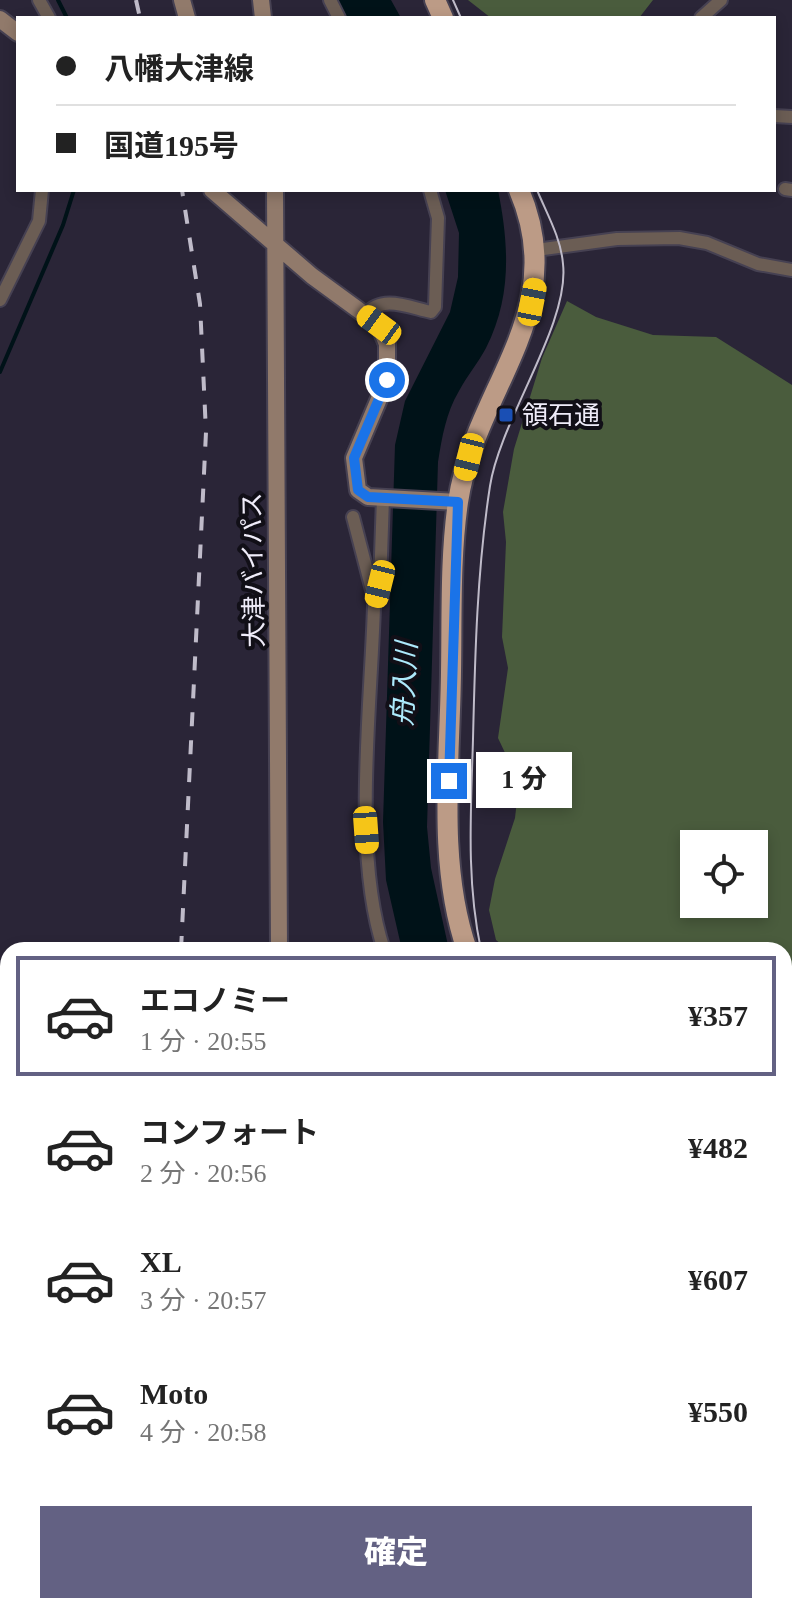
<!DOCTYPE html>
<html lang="ja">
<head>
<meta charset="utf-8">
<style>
	:root { --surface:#fff; --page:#f2f2f2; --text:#222; --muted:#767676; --line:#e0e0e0; --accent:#636183 }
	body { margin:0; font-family:"Times New Roman","Noto Sans JP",serif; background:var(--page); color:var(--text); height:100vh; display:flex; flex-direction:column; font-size:30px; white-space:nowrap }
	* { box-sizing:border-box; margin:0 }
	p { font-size:26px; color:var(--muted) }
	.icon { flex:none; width:44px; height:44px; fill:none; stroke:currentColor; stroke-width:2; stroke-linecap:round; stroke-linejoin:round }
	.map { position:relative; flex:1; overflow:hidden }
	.details { position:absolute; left:0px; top:942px; width:792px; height:672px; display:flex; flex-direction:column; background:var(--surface); border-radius:24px 24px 0 0; box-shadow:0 4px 12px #0003 }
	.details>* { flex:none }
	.banner { position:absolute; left:16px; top:16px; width:760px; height:176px; border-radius:0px; box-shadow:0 4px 12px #0003; display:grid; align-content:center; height:176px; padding:0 40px; background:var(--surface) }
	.fabs { position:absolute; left:680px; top:830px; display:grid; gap:16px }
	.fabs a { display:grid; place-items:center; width:88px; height:88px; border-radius:0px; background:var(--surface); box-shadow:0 4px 12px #0003; font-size:40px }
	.end { position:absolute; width:36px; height:36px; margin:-18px; border:10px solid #1a73e8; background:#fff; box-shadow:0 0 0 4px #fff }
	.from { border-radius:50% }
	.bubble { position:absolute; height:56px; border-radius:0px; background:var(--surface); box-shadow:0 4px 12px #0003; font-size:26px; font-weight:800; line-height:56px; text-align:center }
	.car { position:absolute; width:24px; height:48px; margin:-24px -12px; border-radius:10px; box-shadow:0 0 6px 2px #0007; background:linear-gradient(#f5c518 24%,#345 0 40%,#f5c518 0 76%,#345 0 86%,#f5c518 0) }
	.banner b { display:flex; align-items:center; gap:28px; height:76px; font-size:30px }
	.banner b+b { border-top:2px solid var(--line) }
	.banner i { width:20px; height:20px; background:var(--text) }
	ul { padding:14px 0 0; list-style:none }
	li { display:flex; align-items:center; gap:24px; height:120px; margin:0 16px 12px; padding:0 24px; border:4px solid transparent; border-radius:0px }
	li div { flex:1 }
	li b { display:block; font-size:30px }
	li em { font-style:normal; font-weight:800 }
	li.selected { border-color:var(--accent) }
	li>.icon { width:72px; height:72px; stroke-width:1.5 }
	.cta { display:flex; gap:16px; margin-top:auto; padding:16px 40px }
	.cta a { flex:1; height:92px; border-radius:0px; background:var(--accent); color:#fff; font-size:32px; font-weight:800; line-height:92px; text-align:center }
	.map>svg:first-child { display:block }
	.forest { fill:#4a5c3d; fill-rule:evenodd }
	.water { fill:#001218 }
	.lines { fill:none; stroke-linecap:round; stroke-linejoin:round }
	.stream { stroke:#001218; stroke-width:4 }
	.minor-casing { stroke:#464152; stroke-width:16 }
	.tertiary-casing { stroke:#464152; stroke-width:18 }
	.secondary-casing { stroke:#464152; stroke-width:20 }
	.trunk-casing { stroke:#464152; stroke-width:24 }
	.minor { stroke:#6b5d54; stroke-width:12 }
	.tertiary { stroke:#6b5d54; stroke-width:14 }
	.secondary { stroke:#917a6b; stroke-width:16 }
	.trunk { stroke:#bc9b86; stroke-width:20 }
	.tram { stroke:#bfbbc9; stroke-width:2 }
	.rail { stroke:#bfbbc9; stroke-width:4; stroke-dasharray:14 14; stroke-linecap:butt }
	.route { stroke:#1a73e8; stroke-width:10 }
	.transit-dot { fill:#1a4fb4; stroke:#110f17; stroke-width:3 }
	.labels { text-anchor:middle; stroke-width:8; stroke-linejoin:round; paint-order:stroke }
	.poi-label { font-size:26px; fill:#efecf9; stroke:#110f17; text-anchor:start }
	.street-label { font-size:26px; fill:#efecf9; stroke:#110f17 }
	.water-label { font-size:28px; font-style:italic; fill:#adeafc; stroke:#110f17 }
</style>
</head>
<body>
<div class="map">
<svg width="792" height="1614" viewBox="0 0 792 1614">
	<rect width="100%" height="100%" fill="#2a2537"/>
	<path class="forest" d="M 468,0 L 653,0 L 639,18 L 491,18 Z
		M 567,301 L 596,317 L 653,335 L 716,337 L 792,385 L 792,1398 L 784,1385 L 784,950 L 508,950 L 496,940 L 489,910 L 495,879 L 515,818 L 519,782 L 498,738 L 508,668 L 502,637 L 506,542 L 503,512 L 514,449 L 542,358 ZM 754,844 L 754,904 L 694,904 L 694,844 Z"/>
	<path class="water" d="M 337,0 L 391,0 L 401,18 L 345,18 Z
		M 445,190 L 498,190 C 509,245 512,297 486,348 C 478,363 467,376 459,391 C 446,413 442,437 438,462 L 427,827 L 431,868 L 449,950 L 402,950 L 386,880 L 383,822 L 395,445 L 405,401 L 450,312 L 458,277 L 459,233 Z
		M 565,1606 L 613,1606 L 614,1614 L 566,1614 Z"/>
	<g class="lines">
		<path class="stream" d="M 58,0 L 67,18
			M 0,372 L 63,225 L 74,190"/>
		<defs>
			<path id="minor" d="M 39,0 L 49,18
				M 330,0 L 339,18
				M 701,18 L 721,0
				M 774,116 L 792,117
				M 785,189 L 792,190
				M 536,250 L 617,239 L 679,238 L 707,243 L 758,264 L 792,270
				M 0,300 L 39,221 L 42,190
				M 365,315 C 382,294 408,307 431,312 L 435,307 L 438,218 L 430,190
				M 383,498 L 380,584 L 374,606 C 371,708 352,854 384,950
				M 353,517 L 373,594
				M 549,1606 L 550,1614
				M 620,1606 L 621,1614
				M 737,1606 L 738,1614
				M 434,1614 L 437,1606
				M 501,1614 L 503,1610"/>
			<path id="tertiary" d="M 0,1089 L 8,1090"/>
			<path id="secondary" d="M 182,0 L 187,18
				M 261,0 L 263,18
				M 0,19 L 18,33
				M 212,190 L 312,276 L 379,325 L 387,344 L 387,380 L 354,458 L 358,490 L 368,497 L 458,502
				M 275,190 L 279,950
				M 294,1606 L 295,1614"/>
			<path id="trunk" d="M 435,0 L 443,18
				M 467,950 C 437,864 450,761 451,672 C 452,616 450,557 458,502 C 475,387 572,313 519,190
				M 784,1522 L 792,1544"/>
		</defs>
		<use href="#minor" class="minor-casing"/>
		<use href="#tertiary" class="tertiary-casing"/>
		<use href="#secondary" class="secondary-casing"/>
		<use href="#trunk" class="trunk-casing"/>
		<use href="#minor" class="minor"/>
		<use href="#tertiary" class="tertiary"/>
		<use href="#secondary" class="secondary"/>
		<use href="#trunk" class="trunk"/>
		<path class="tram" d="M 453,0 L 461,18
			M 481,950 C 466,880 471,811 473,739 C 475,655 477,570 490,486 C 500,420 570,324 563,264 C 561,238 547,214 537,190
			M 784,1501 L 792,1521"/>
		<path class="rail" d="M 136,0 L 140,18
			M 181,950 L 206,432 L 200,304 L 182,190
			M 147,1614 L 148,1606"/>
	</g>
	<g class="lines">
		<path class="route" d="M 387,380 L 354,458 L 358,490 L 368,497 L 458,502 L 449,781"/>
	</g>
	<rect class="transit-dot" x="498" y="407" width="16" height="16" rx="4"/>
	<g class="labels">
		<g class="poi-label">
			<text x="522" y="424">領石通</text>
		</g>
		<g class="street-label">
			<text transform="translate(253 570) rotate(-91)" y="9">大津バイパス</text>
		</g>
		<g class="water-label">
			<text transform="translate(404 684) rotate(-87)" y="10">舟入川</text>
		</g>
	</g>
</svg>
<div class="fabs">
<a><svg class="icon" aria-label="locate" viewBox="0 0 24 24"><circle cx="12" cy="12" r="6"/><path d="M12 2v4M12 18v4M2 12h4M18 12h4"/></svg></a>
</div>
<i class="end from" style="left:387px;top:380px"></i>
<i class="end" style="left:449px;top:781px"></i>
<div class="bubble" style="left:476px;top:752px;width:96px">1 分</div>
<i class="car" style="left:532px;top:302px;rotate:11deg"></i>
<i class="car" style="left:379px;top:325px;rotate:306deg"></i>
<i class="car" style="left:469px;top:457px;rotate:194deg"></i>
<i class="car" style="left:380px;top:584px;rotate:194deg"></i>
<i class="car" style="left:366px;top:830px;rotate:176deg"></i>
<div class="banner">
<b><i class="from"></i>八幡大津線</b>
<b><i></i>国道195号</b>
</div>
<section class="details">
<ul>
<li class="selected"><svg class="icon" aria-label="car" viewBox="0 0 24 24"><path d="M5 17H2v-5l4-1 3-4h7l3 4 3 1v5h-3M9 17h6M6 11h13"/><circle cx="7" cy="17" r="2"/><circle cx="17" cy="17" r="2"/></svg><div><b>エコノミー</b><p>1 分 · 20:55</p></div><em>¥357</em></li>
<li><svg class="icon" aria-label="car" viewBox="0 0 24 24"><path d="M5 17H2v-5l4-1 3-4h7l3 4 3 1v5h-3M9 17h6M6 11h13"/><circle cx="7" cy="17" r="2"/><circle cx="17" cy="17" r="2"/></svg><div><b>コンフォート</b><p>2 分 · 20:56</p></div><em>¥482</em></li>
<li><svg class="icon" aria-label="car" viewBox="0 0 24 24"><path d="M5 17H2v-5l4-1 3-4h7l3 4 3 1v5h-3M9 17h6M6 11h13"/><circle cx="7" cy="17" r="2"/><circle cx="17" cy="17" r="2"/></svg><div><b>XL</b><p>3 分 · 20:57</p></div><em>¥607</em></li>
<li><svg class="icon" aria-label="car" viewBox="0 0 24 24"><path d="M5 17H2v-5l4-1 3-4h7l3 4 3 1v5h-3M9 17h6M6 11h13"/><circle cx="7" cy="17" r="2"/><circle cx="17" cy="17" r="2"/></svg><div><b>Moto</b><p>4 分 · 20:58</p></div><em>¥550</em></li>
</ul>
<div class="cta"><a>確定</a></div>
</section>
</div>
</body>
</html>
